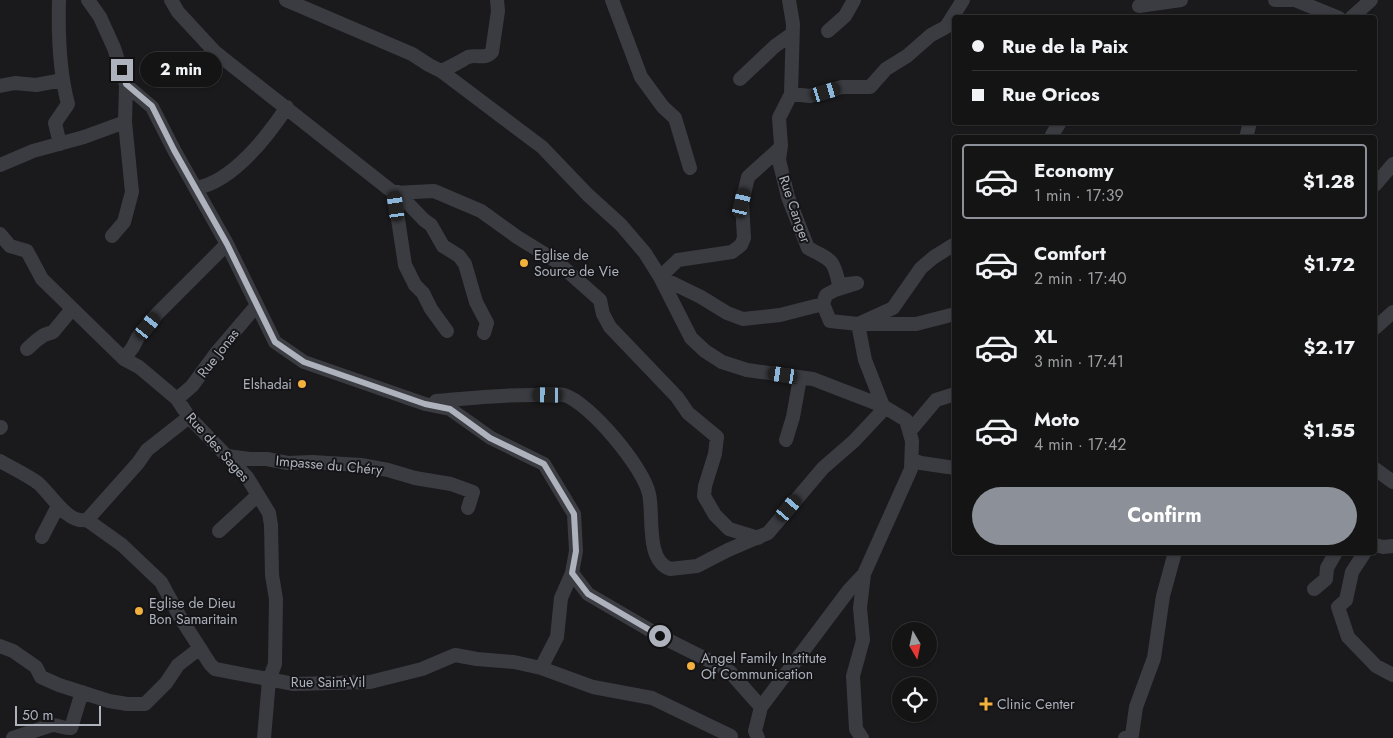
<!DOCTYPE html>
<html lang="en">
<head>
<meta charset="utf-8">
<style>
	:root { --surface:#141415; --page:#212122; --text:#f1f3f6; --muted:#9d9ea0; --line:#333334; --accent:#8c9099 }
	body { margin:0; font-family:Jost,sans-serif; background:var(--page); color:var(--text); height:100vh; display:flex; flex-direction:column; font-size:19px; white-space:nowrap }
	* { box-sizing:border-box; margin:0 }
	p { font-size:16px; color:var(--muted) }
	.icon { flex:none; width:28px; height:28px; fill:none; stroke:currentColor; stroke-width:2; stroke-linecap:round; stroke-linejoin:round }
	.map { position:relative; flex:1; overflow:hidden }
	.drawer { position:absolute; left:952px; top:135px; width:425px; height:420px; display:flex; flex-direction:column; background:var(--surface); border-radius:5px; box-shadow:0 1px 4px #0004,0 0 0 1px var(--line) }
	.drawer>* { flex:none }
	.top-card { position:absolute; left:952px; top:15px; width:425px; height:110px; border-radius:5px; box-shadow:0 1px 4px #0004,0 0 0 1px var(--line); display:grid; align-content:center; height:110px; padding:0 20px; background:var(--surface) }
	.needle { width:32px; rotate:171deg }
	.controls { position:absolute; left:892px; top:622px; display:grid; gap:10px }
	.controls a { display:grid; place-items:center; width:45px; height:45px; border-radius:50%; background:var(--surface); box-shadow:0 1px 4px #0004,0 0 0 1px var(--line); font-size:25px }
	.scale { position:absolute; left:15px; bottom:12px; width:86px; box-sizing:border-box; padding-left:5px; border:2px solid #adb2bc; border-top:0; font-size:14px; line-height:18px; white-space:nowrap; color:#adb2bc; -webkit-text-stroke:4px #151518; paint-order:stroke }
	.end { position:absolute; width:22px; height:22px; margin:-11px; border:6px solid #adb2bc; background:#111; box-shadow:0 0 0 2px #111 }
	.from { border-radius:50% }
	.bubble { position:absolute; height:35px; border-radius:18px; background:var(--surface); box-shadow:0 1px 4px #0004,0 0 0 1px var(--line); font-size:16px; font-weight:700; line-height:35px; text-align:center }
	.car { position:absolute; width:15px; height:30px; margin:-15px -8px; border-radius:6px; box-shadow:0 0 4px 1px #0007; background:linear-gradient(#222 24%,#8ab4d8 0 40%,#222 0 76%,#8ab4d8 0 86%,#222 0) }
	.top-card b { display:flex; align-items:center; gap:18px; height:48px; font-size:19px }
	.top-card b+b { border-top:1px solid var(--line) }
	.top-card i { width:12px; height:12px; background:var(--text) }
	ul { padding:9px 0 0; list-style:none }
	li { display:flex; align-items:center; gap:15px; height:75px; margin:0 10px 8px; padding:0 10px; border:2px solid transparent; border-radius:5px }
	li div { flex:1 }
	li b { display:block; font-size:19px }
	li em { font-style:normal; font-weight:700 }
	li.selected { border-color:var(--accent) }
	li>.icon { width:45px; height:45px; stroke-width:1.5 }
	.primary-button { display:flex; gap:10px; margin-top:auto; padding:10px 20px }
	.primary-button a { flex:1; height:58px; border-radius:30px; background:var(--accent); color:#fff; font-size:20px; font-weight:700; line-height:58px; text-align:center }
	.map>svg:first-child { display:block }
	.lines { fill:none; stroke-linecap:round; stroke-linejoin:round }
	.minor { stroke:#3b3c42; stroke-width:14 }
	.route { stroke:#adb2bc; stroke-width:6 }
	.poi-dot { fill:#f2b13c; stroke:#151518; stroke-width:2 }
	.labels { text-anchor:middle; stroke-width:4; stroke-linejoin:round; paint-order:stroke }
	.street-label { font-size:14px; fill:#adb2bc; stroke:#151518 }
	.poi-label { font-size:14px; fill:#adb2bc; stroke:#151518; text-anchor:start }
</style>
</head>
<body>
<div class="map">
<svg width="1393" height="738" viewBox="0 0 1393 738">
	<rect width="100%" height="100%" fill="#1a1a1c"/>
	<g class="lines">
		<path class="minor" d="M 59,0 C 58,35 59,70 68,104 L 55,123 L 60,144
			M 88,0 L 100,17 L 114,48 L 126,85 L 152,107 L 174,150 L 227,244 L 275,342 L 304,362 L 425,404 L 450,409 L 491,438 L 544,464 L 574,514 L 576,551 L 572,573 L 561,598 L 557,637 L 541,668
			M 171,0 L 178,12 L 215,52 L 394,193 L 434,191 L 481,211 L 517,237 L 556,261 L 600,300 L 603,314 L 610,327 L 677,397 L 688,413 L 717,437 L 715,454 L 705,486 L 704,496 L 715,515 L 729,529 L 758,538
			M 286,0 L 412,54 L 429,65 L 441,71 L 542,147 L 588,195 L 621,225 L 645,253 L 660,277 L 691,338 L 705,351 L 722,362 L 747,370 L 813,379 L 883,406 L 906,420 L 912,441 L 911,469 L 864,574 L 849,590 L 761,707 L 755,731 L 758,738
			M 612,0 L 641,77 L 663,107 L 675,118 L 690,168
			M 789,0 L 793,24 L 791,94 L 779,118 L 781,145 L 779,160 L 788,197 L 808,248 C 831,260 834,259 839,285 L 857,283 L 835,290 L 826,295 L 823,304
			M 1275,0 L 1295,0 L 1339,18
			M 1139,6 L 1181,0
			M 1351,18 L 1371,0
			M 828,31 L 845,16 L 854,0
			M 441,71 C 451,67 459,62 468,57 C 477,54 485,60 492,52 L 498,11 L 497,0
			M 740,79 L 775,46 L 792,34
			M 0,86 L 15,83 L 36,85 L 63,80
			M 791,94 L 810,96 L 842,87 L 870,87 L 886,69 L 907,56 L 931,35 L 946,27 L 963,0
			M 1052,138 L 1052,135 L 1060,122
			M 1246,138 L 1250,122
			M 781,145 L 779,149 L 748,177 L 742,203 L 744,238 L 741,245 L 732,252 L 678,260 L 660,277 L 701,297 L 727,313 L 743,319 L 780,315 L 823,304 L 830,321 L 858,324 L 916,324 L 955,314
			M 0,165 L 33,151 L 84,137 L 125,122
			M 1375,185 L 1393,164
			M 196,188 C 232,182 267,137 287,107
			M 397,192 L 424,220 L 431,225 L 443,246 L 459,256 L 465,264 L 476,302 L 487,323 L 484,333
			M 394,193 L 405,265 L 415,285 L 423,293 L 431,309 L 447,331
			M 0,234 L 10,246 L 27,251 L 42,279 L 124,359 L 139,367 L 177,399 L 189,417 L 247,477 L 269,513 L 271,525 L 272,575 L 276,599 L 275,664 L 269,680 L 264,738
			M 112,236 L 124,222 L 132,192 L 125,122 L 126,85
			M 1375,328 L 1393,312
			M 27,349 L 37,340 L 44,335 L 53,332 L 72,309
			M 124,359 L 133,347 L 138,337 L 157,314 L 227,244
			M 177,399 L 192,386 L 217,352 L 257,305
			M 436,401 C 471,398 506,394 542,395 C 549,395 558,393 564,395 C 589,402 644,468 649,494 C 654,515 645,560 670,569 L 697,566 L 728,550 L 768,533 L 823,468 L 854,441 L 885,408
			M 883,406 L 865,360 L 858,324 L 893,308 L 921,268 L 934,257 L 955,244
			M 0,428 L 1,427
			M 910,431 L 936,400 L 955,394
			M 786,440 L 793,417 L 800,378
			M 227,456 L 250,459 L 267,459 L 288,463 L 312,462 L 361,465 L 388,470 L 415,478 L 451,484 L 473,492 L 468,508
			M 912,460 L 921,463 L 955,468
			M 0,461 C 12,468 27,475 38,483 C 51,494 67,524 87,520 L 122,545 L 161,582 L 180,617 L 210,664 L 215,669 L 294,684 L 370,682 L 422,669 L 455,655 L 477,659 L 514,662 L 541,668 L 593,687 L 652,698 L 731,736
			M 1375,469 L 1393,482
			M 87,520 L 138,463 L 147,450 L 189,417
			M 219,531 L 258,495
			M 42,537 L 58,506
			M 1375,545 L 1383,547 L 1393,546
			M 1365,552 L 1352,572 L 1346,600 L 1338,607 L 1348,637 L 1376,666 L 1393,675
			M 572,573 L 588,594 L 660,636 L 724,668 L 730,672 L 761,707
			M 1314,589 L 1326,579 L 1327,568 L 1336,552
			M 0,646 L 13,651 L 36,667 L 41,677 L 59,685 L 109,701 L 127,704 L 145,704 L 166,683 L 178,665 L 200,648
			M 13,738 L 52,725 C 59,725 64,729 71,728 L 82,692
			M 862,738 L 856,729 L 853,676 L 863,640 L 860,608 L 864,574
			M 1125,738 L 1132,735 L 1136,707 L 1154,658 L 1163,596 L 1175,552"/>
	</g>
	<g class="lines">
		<path class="route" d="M 122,70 L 126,84 L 152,106 L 174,150 L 227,244 L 275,342 L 304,362 L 425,404 L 450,409 L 490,438 L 544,464 L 574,514 L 576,551 L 572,573 L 588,594 L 660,636"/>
	</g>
	<g class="poi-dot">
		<circle cx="524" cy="263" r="5"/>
		<circle cx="302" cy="384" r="5"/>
		<circle cx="139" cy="611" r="5"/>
		<circle cx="691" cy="666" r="5"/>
		<path d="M983.5 696.5h5v5h5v5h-5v5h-5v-5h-5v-5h5z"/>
	</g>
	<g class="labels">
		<g class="street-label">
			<text transform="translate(795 209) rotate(71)" y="5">Rue Canger</text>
			<text transform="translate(218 353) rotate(-52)" y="5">Rue Jonas</text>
			<text transform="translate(218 447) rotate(48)" y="5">Rue des Sages</text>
			<text transform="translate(329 465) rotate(5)" y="5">Impasse du Chéry</text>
			<text x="328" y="687">Rue Saint-Vil</text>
		</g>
		<g class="poi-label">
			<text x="534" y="260">Eglise de<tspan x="534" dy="16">Source de Vie</tspan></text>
			<text x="292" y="389" text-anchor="end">Elshadai</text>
			<text x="149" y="608">Eglise de Dieu<tspan x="149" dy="16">Bon Samaritain</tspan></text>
			<text x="701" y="663">Angel Family Institute<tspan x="701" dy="16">Of Communication</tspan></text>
			<text x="997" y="709">Clinic Center</text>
		</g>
	</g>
</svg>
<div class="controls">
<a><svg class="needle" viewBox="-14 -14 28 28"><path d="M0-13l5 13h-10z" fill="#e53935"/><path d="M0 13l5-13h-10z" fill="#9d9ea0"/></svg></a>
<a><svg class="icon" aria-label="locate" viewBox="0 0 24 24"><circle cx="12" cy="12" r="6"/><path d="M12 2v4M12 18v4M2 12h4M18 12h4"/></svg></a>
</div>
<div class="scale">50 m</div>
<i class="end from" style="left:660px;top:636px"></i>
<i class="end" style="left:122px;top:70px"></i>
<div class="bubble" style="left:140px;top:52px;width:82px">2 min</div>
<i class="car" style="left:826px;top:92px;rotate:73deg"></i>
<i class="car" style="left:742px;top:203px;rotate:13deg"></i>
<i class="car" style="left:396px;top:206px;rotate:352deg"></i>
<i class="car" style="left:148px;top:326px;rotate:39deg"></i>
<i class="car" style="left:783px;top:375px;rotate:279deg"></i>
<i class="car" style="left:548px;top:395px;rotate:271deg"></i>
<i class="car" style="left:789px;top:508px;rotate:40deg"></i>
<div class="top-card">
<b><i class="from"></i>Rue de la Paix</b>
<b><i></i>Rue Oricos</b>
</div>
<section class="drawer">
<ul>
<li class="selected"><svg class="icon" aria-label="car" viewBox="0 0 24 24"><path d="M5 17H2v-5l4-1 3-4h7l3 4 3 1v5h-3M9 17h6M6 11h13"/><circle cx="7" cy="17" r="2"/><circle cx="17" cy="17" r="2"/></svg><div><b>Economy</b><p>1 min · 17:39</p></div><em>$1.28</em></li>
<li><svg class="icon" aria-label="car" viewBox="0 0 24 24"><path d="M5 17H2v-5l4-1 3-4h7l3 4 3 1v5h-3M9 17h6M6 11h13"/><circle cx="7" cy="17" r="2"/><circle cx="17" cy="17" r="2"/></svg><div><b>Comfort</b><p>2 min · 17:40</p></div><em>$1.72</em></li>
<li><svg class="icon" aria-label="car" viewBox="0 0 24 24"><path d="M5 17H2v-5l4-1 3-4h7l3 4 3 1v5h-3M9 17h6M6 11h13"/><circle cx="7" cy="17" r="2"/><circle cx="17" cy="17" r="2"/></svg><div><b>XL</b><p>3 min · 17:41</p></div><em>$2.17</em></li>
<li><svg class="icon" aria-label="car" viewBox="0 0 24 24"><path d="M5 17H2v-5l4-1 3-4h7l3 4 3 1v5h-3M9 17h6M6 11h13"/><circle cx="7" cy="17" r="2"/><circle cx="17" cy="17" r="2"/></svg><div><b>Moto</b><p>4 min · 17:42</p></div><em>$1.55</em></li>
</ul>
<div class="primary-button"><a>Confirm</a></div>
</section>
</div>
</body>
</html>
